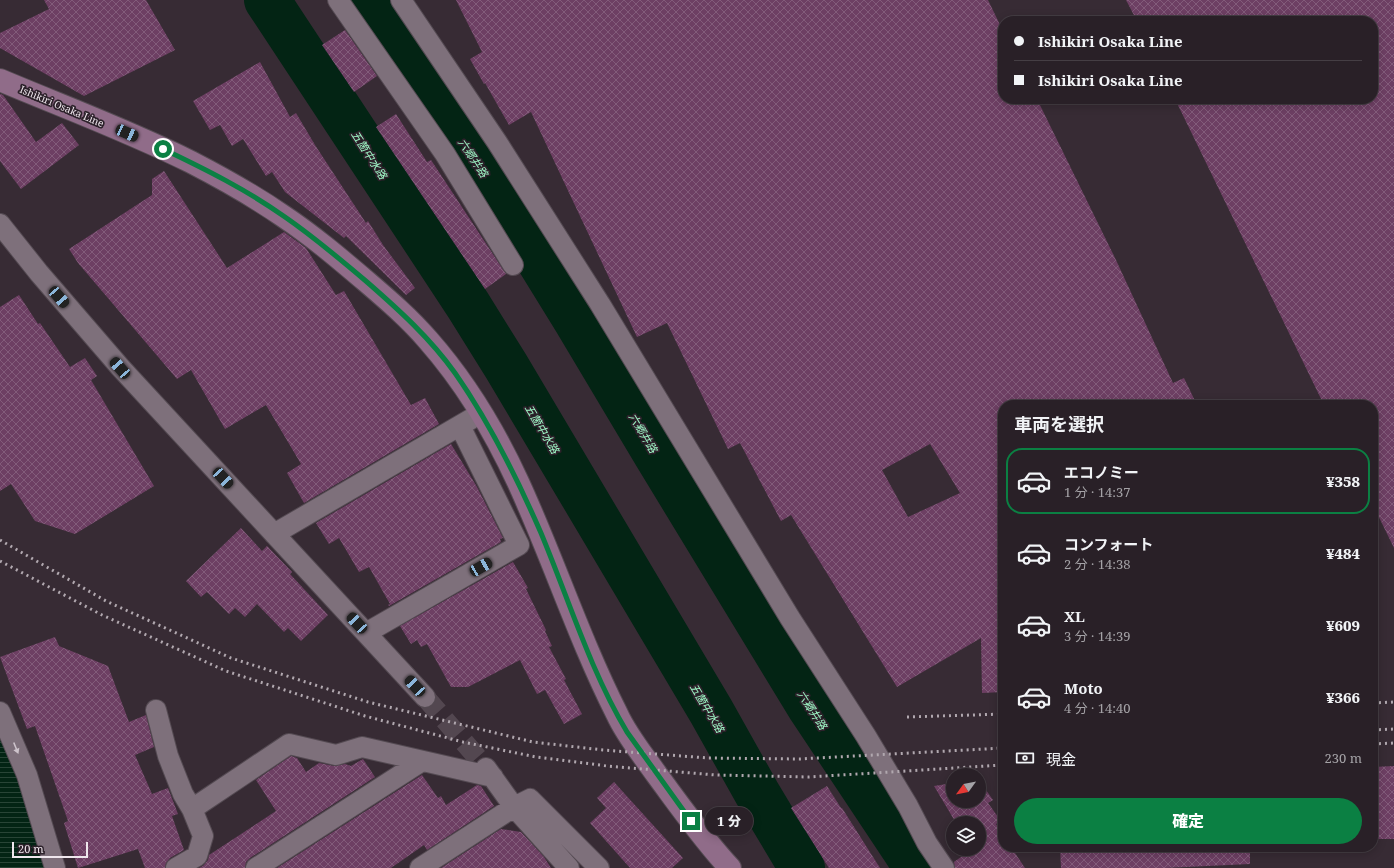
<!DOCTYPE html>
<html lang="ja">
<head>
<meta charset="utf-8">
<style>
	:root { --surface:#292027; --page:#31282f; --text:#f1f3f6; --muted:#a5a3a7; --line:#453e44; --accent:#0b8043 }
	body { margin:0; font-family:"Noto Serif","Noto Sans JP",serif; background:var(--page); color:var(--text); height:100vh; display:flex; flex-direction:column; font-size:15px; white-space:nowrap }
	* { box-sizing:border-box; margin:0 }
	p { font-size:13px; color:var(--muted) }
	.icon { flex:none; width:22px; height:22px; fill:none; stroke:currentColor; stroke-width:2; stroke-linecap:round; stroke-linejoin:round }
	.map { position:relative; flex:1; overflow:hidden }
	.panel { position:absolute; left:998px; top:400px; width:380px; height:452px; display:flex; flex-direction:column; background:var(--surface); border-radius:16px; box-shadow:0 2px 10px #0003,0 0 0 1px var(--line) }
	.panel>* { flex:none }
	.guide { position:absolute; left:998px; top:16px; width:380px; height:88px; border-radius:16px; box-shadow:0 2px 10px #0003,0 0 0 1px var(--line); display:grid; align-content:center; height:88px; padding:0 16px; background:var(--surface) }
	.needle { width:26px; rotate:237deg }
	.tools { position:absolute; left:946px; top:768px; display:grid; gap:8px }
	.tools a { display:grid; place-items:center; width:40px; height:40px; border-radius:50%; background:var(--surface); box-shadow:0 2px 10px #0003,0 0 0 1px var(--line); font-size:20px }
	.scale { position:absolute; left:12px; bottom:10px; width:76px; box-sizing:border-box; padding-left:4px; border:2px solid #efe7ed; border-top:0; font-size:11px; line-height:14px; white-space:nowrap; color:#efe7ed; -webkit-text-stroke:3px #2c212a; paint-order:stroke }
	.end { position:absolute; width:18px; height:18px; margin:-9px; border:5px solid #0b8043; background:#fff; box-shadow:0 0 0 2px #fff }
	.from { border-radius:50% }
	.bubble { position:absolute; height:28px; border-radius:14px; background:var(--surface); box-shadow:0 2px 10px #0003,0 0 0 1px var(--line); font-size:13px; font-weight:800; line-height:28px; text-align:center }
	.car { position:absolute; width:12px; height:24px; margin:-12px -6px; border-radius:5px; box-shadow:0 0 3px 1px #0007; background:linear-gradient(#222 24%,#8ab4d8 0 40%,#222 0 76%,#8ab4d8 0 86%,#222 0) }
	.guide b { display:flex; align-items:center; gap:14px; height:38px; font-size:15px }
	.guide b+b { border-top:1px solid var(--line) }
	.guide i { width:10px; height:10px; background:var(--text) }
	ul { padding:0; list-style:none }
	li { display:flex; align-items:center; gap:12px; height:66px; margin:0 8px 6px; padding:0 8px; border:2px solid transparent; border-radius:16px }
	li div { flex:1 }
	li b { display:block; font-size:15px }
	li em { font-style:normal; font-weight:800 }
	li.active { border-color:var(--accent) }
	li>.icon { width:36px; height:36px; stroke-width:1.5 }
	h2 { padding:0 16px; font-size:18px; line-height:48px }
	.pay { display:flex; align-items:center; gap:10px; height:44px; padding:0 16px; font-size:15px }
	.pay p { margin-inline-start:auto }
	.action { display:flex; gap:8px; margin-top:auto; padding:8px 16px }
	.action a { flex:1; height:46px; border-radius:24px; background:var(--accent); color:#fff; font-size:16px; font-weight:800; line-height:46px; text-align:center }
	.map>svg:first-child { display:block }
	.water { fill:url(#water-rules) }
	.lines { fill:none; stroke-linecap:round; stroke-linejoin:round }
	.river { stroke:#032414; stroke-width:46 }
	.building { fill:url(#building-cross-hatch); fill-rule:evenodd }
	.street-tunnel { stroke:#534750; stroke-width:20; stroke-dasharray:20 10; stroke-linecap:butt }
	.street-casing { stroke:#544a52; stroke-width:22 }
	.secondary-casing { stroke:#544a52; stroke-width:24 }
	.street { stroke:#7e707b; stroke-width:20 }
	.secondary { stroke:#906c89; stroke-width:22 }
	.rail { stroke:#b1a8af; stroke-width:3; stroke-dasharray:2 4; stroke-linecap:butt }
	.oneway { fill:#cdc3cb }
	.route { stroke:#0b8043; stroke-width:5 }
	.labels { text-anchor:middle; stroke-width:3.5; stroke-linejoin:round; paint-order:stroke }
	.street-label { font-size:10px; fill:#efe7ed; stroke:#2c212a }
	.water-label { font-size:11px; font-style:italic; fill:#a0fac8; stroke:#2c212a }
</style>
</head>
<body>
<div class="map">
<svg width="1394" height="868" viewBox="0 0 1394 868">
	<defs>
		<pattern id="water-rules" width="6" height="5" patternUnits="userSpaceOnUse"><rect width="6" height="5" fill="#032414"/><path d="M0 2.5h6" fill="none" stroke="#284436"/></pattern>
		<pattern id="building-cross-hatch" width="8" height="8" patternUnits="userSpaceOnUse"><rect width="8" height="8" fill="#6d3f63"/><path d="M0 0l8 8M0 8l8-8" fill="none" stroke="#825b7a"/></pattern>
	</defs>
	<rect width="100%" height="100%" fill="#372b34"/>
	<path class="water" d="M 0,733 L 19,779 L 47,868 L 0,868 Z"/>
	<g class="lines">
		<path class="river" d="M 267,0 L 468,305 L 506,366 L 711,711 L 757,793 L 802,868
			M 367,0 L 515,221 L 576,320 L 656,454 L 810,707 L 917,868"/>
	</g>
	<path class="building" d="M 44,0 L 146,0 L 175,50 L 84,96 L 0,48 L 0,33 L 49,9 Z
		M 456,0 L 988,0 L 1003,31 L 1003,99 L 1037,99 L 1116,260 L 1173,383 L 1184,378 L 1197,405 L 1003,405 L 1003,692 L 982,693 L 981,638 L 897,687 L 791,515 L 781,521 L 740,443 L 728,449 L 667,323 L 637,337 L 531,112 L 509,125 L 485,83 L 484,84 L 470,59 L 482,52 ZM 930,444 L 960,493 L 908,517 L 882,470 Z
		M 1126,0 L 1394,0 L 1394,548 L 1373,505 L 1373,405 L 1324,405 L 1175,99 L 1373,99 L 1373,21 L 1137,21 Z
		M 345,30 L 377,76 L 354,92 L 322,45 Z
		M 260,62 L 290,117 L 296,113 L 315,145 L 366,223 L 368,221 L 383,245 L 415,288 L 406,295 L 346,236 L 344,238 L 285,192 L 272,172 L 266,176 L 243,139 L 232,146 L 220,125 L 210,130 L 193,101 Z
		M 0,94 L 3,95 L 36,142 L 62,123 L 79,145 L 21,189 L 0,161 Z
		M 396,114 L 427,162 L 431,160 L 506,274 L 485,289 L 376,127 Z
		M 164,171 L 227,268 L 284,232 L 306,248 L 336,295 L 344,291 L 411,405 L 425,398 L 439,424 L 304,503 L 287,473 L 301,464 L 266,405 L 225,429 L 191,370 L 177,379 L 78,263 L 69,249 L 152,195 L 152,179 Z
		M 19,295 L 38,324 L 40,323 L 70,367 L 85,358 L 97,376 L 91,380 L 154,486 L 75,534 L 35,521 L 11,484 L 0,491 L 0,307 Z
		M 451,444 L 477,487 L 503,538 L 500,539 L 501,542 L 389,606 L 388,605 L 390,604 L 369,567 L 359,572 L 339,538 L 329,544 L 316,523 Z
		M 241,528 L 262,551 L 267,546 L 292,572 L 290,574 L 328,615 L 301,641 L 288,628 L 284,632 L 257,604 L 245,617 L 235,608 L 229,614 L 207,592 L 201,597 L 186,581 Z
		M 513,562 L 528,588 L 526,589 L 546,630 L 545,631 L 552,646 L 549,647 L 566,679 L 564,680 L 582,714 L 564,724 L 545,690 L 537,694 L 520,660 L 468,687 L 451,687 L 427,644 L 421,647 L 417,640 L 411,644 L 400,626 Z
		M 55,637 L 59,646 L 108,666 L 129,722 L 146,715 L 154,747 L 135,755 L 152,794 L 168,788 L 178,814 L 172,816 L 184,850 L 170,858 L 166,863 L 165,868 L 145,868 L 138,849 L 78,868 L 64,823 L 68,821 L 35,726 L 27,729 L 0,657 Z
		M 291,756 L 297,758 L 306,772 L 319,763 L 334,766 L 345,764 L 351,766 L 363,759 L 375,777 L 250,858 L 246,862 L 245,868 L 199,868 L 203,866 L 208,860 L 209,855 L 276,811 L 256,780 Z
		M 1394,766 L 1394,839 L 1373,839 L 1373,767 Z
		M 422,775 L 438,798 L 441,796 L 446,805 L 477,785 L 481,786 L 494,806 L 427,850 L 424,845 L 391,868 L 277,868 Z
		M 979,780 L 993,800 L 988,803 L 1001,821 L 996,824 L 1003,835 L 1003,847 L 1011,847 L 1025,868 L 955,868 L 954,862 L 972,849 L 979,849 L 979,823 L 956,823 L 934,786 L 953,783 L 953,801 L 979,801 Z
		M 614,782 L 683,858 L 672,868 L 630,868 L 590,823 L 606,808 L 597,798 Z
		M 827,786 L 841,808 L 842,808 L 880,868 L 829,868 L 791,808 Z
		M 501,829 L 521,832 L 544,857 L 551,868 L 441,868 Z
		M 1060,847 L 1250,847 L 1250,864 L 1165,868 L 1061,868 Z"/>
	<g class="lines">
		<path class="street-tunnel" d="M 425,697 L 483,764"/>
		<defs>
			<path id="street" d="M 338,0 L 445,154 L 513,265
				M 401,0 L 497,142 L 600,304 L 790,618 L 866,736 L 908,806 L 927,843 L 944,868
				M 0,224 L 39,273 L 120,367 L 425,697
				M 274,534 L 471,419
				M 366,633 L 519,545 L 460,426
				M 156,710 L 168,756 L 183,794 L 192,809 L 203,836 L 197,856 L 176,868
				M 0,712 L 27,775 L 55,868
				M 486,768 L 514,807 L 569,868
				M 192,809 L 289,744 L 336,755 L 362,747 L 493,777
				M 256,868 L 422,761
				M 420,868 L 514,807 L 530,799 L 599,868"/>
			<path id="secondary" d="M 0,80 C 64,107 129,131 191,162 C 222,178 254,196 283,216 C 313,236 340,259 367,282 C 388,300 409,318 428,340 C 464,381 495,432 518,482 C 553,558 579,639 617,714 C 627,736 643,755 657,775 C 680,806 703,839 730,868"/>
		</defs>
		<use href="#street" class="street-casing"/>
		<use href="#secondary" class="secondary-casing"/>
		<use href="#street" class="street"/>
		<use href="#secondary" class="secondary"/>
		<path class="rail" d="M 0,540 L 106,601 L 231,658 L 368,702 L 533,742 L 603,750 L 708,758 L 799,759 L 1003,748
			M 0,561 L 102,615 L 226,671 L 365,716 L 463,742 L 536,757 L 607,766 L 716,775 L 809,777 L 1003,765
			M 1373,703 L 1394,702
			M 907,717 L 1003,714
			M 1373,730 L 1394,729
			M 1373,744 L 1394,743"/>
	</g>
	<defs><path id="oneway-solid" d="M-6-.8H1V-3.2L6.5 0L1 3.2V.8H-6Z"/></defs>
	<use class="oneway" href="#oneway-solid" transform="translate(16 748) rotate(68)"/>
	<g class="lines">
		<path class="route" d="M 163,149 C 205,169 247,190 285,217 C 314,237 340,259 367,282 C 399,310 430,338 455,373 C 490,423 517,478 541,533 C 569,600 590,670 627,732 L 691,821"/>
	</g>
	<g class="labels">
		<g class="street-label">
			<text transform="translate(62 106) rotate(23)" y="4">Ishikiri Osaka Line</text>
		</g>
		<g class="water-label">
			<text transform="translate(369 155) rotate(57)" y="4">五箇中水路</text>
			<text transform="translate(473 158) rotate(56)" y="4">六郷井路</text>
			<text transform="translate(542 429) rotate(59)" y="4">五箇中水路</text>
			<text transform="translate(643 433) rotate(59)" y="4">六郷井路</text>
			<text transform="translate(707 708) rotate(59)" y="4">五箇中水路</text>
			<text transform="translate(812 710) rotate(57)" y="4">六郷井路</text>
		</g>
	</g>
</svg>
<div class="tools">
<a><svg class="needle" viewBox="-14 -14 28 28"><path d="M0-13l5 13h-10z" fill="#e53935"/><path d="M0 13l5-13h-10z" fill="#a5a3a7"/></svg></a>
<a><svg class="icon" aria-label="layers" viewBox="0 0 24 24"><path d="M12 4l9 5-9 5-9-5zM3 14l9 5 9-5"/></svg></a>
</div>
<div class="scale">20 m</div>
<i class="end from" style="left:163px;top:149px"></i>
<i class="end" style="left:691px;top:821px"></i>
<div class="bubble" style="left:705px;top:807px;width:48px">1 分</div>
<i class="car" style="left:127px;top:133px;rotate:114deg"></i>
<i class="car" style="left:59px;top:297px;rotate:139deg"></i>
<i class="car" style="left:120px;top:368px;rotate:319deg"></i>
<i class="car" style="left:223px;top:478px;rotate:137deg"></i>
<i class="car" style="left:481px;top:567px;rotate:60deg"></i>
<i class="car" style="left:357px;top:623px;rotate:317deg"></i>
<i class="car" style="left:415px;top:686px;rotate:317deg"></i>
<div class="guide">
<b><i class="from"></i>Ishikiri Osaka Line</b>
<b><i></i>Ishikiri Osaka Line</b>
</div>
<section class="panel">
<h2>車両を選択</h2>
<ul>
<li class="active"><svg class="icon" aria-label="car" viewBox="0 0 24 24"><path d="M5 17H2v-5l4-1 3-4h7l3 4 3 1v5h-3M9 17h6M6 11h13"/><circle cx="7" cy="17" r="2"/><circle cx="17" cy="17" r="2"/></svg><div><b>エコノミー</b><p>1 分 · 14:37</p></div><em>¥358</em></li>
<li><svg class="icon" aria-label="car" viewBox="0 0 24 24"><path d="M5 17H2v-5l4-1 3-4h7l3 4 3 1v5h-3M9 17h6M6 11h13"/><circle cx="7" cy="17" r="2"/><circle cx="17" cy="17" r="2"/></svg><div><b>コンフォート</b><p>2 分 · 14:38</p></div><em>¥484</em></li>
<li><svg class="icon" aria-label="car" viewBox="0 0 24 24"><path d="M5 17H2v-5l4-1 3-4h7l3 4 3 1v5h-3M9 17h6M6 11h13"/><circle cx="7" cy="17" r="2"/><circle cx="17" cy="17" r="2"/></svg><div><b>XL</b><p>3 分 · 14:39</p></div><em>¥609</em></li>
<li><svg class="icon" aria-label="car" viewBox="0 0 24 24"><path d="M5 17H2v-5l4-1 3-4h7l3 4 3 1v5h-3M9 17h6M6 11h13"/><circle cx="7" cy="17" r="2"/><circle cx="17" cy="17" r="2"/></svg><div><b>Moto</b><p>4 分 · 14:40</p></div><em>¥366</em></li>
</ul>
<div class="pay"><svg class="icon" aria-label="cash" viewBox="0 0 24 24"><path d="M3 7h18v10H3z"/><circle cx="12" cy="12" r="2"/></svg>現金<p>230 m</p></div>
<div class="action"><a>確定</a></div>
</section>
</div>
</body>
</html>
